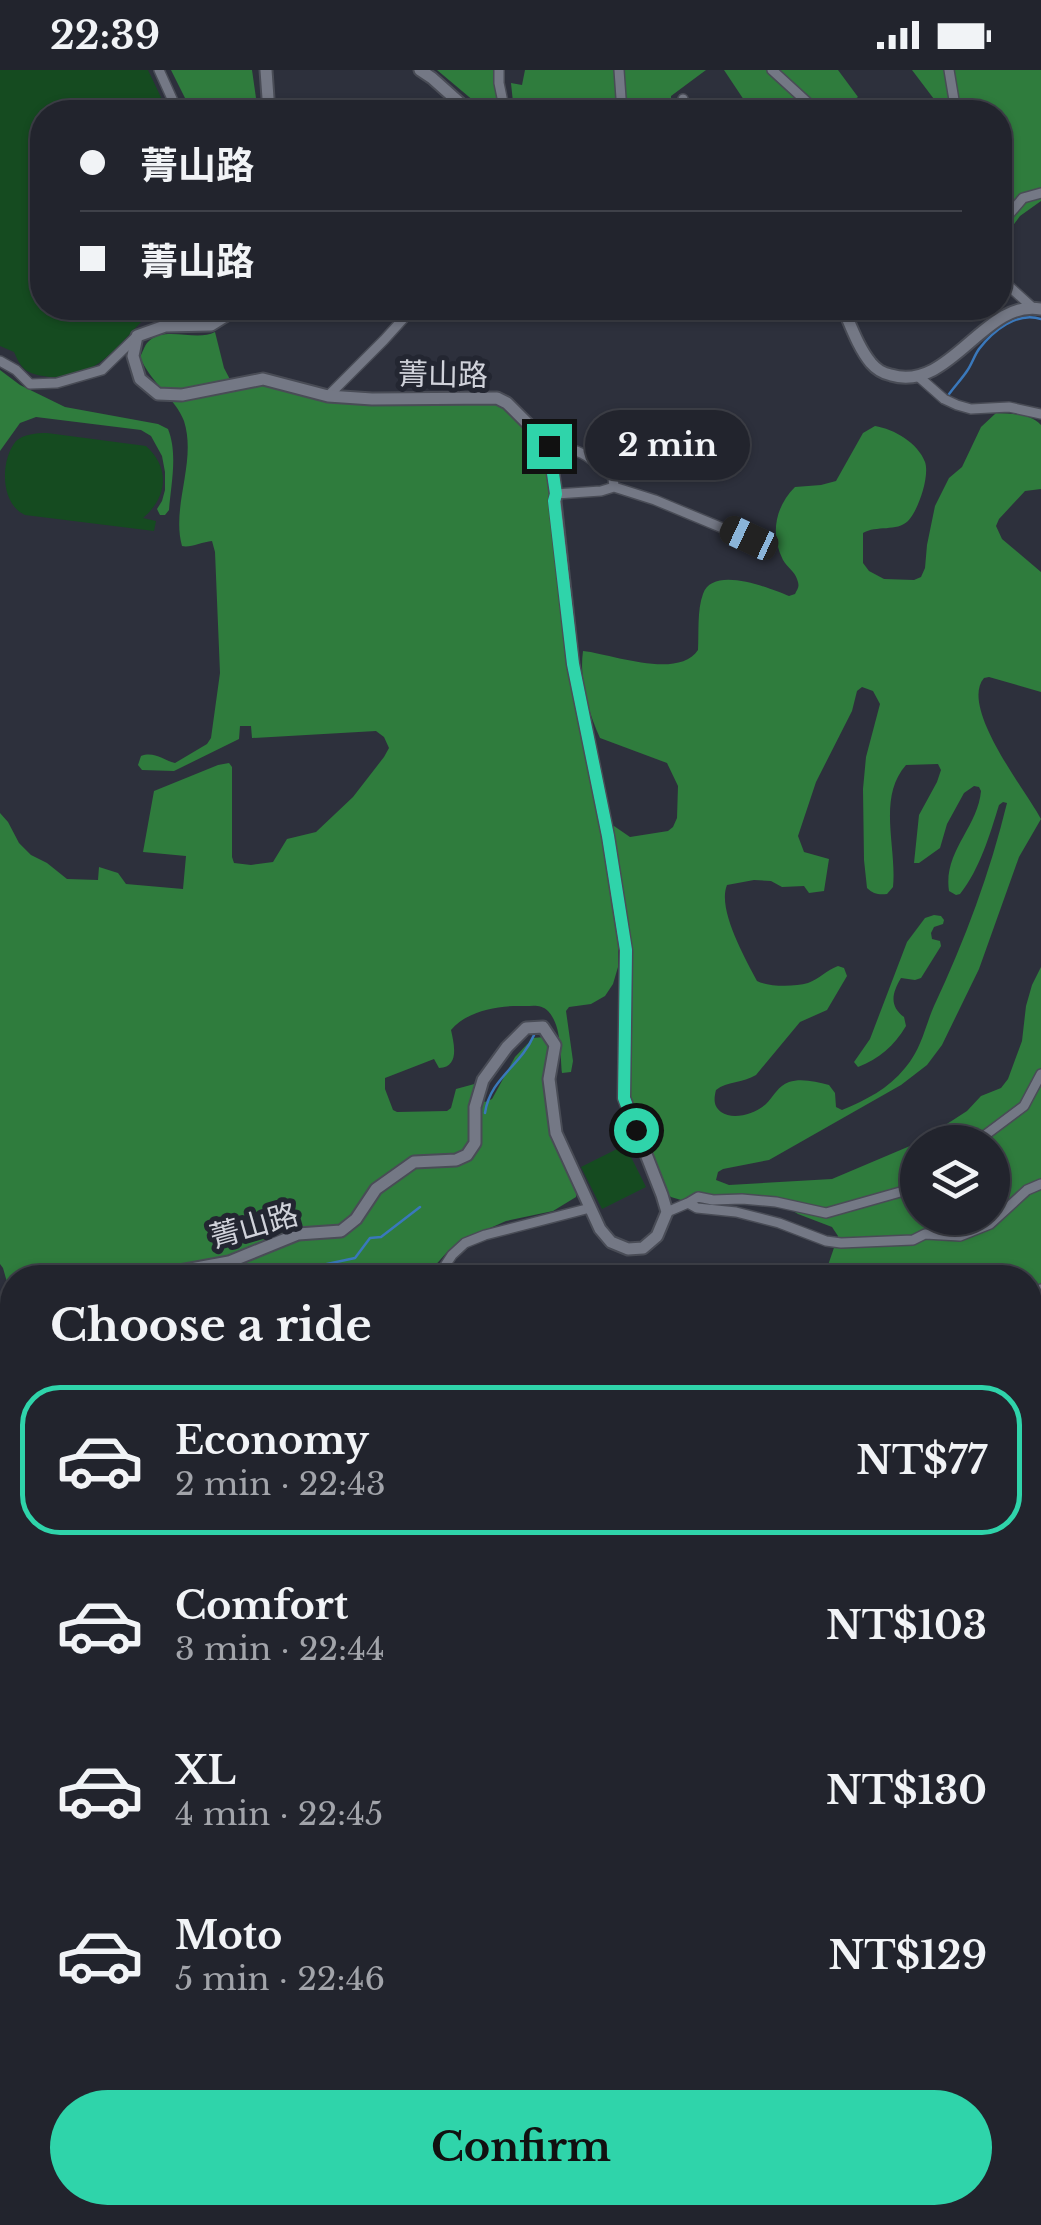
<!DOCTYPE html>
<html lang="en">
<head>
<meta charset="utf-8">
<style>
	:root { --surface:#22242d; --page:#2e3039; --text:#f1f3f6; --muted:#a2a4aa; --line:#3f4149; --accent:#2fd4aa }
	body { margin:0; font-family:"Libre Baskerville","Noto Sans TC",serif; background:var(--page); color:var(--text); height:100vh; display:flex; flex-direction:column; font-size:38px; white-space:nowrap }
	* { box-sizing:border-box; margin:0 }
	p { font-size:32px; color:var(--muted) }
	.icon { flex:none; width:55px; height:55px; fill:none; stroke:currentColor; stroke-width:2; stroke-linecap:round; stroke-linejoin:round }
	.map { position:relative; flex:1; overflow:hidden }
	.panel { position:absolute; left:0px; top:1195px; width:1042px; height:960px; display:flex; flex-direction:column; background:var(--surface); border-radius:40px 40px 0 0; box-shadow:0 2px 8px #0004,0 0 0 2px var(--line) }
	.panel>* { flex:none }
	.hud { position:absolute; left:30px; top:30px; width:982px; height:220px; border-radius:40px; box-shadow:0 2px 8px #0004,0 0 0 2px var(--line); display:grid; align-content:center; height:220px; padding:0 50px; background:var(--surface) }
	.buttons { position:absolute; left:900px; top:1055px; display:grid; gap:20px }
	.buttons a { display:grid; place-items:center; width:110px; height:110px; border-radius:50%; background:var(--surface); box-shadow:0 2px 8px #0004,0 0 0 2px var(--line); font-size:50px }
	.end { position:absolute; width:45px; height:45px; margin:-22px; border:12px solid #2fd4aa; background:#111; box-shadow:0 0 0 5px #111 }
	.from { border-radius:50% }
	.bubble { position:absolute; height:70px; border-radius:35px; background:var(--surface); box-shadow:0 2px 8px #0004,0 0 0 2px var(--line); font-size:32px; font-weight:800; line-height:70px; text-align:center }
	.car { position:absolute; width:30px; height:60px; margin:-30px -15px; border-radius:12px; box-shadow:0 0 8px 2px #0007; background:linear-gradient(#222 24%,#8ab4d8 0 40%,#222 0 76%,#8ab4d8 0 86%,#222 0) }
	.hud b { display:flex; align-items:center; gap:35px; height:95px; font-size:38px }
	.hud b+b { border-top:2px solid var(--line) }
	.hud i { width:25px; height:25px; background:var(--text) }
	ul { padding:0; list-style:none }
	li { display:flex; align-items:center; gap:30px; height:150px; margin:0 20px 15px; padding:0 30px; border:5px solid transparent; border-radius:40px }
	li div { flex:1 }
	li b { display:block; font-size:38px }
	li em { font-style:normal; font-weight:800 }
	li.on { border-color:var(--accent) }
	li>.icon { width:90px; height:90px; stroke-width:1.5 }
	h2 { padding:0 50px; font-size:45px; line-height:120px }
	.button { display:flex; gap:20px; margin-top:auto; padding:20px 50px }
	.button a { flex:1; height:115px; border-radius:60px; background:var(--accent); color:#111; font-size:40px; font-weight:800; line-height:115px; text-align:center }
	.status { display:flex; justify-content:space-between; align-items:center; height:70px; padding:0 50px; background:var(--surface); direction:ltr }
	.status svg { height:28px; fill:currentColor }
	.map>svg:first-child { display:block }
	.green { fill:#154b20 }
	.forest { fill:#2f7c3d; fill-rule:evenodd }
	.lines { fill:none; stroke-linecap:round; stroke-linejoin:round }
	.stream { stroke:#3a78bb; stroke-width:2.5 }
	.river { stroke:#3a78bb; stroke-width:18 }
	.minor-casing { stroke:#494c56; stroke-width:12 }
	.tertiary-casing { stroke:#494c56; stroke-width:15 }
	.minor { stroke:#747885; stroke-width:9 }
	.tertiary { stroke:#747885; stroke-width:11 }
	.route { stroke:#2fd4aa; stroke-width:12 }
	.labels { text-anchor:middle; stroke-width:10; stroke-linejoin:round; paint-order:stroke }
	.street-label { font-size:30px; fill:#d0d2da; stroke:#232631 }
</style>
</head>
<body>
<div class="status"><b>22:39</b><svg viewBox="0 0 49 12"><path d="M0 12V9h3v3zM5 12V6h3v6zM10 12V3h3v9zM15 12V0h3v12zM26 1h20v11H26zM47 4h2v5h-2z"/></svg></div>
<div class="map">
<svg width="1041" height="2155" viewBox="0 0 1041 2155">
	<rect width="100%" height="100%" fill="#2d303c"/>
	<path class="green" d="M 0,0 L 148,0 L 168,42 L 42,42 L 42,238 L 231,238 C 206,257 174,250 144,249 C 114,280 91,314 43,306 C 25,303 21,298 14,282 L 0,276 Z
		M 47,363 L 146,376 C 171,398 167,428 143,448 L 156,451 L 154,461 L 25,445 C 0,434 0,390 16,371 C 24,364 36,363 47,363 Z
		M 625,1075 L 646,1117 L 602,1139 L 581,1097 Z"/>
	<path class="forest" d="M 171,0 L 252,0 L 258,42 L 192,42 Z
		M 437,0 L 494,0 L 501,42 L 487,42 Z
		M 525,0 L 706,0 L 671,26 L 671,42 L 514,42 L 511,13 L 522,15 Z
		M 724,0 L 838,0 L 858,27 L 849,33 L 854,42 L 752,42 Z
		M 912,0 L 1041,0 L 1041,131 L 1020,146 L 1000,173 L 1000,42 L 938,42 L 940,37 Z
		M 215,262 L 224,298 L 235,319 L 261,314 L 326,329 L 494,332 L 502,337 L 539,371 L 549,410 L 564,569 L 602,767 L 618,863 L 618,897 L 613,914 L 605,926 L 591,934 L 569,937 L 566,941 L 573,991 L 571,1002 L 562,1003 C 560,984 562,956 548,941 C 541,934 533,936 525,936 C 500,935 468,940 451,960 C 454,974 460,997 439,998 L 434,989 L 385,1008 L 385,1019 L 393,1040 L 397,1042 L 447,1041 L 451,1038 L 456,1019 L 478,1013 L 482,1029 L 485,1032 L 492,1029 L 515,987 L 533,968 L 544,967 L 548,973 L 550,982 L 547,1020 L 577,1117 L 576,1127 L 553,1141 L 506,1151 L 463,1170 L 448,1181 L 432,1199 L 413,1205 L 411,1207 L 12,1208 L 12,1230 L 3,1198 L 0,1194 L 0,743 L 8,752 L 19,773 L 31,785 L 47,793 L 67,809 L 98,810 L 99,797 L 118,803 L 126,814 L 183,819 L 186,786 L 143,782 L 154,721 L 218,695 L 229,693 L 232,697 L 232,787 L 234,793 L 251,795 L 273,792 L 287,769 L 316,762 L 353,727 L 384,687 L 389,678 L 384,667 L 376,661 L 252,668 L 251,656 L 240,656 L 239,669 L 174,701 L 142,700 L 138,695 L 141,686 C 154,681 163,690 175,693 L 207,674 L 211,668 L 220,603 L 215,482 L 212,471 C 202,472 190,478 182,476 C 171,436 197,392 184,351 C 176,329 150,312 140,287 C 143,282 144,276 148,272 C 164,255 196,272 215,262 Z
		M 0,300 L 20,315 L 65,337 L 158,354 L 168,359 C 178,384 171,414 169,440 L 165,445 L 160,445 L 157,439 L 162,431 L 165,420 L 165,402 L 162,386 L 151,366 L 141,360 L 36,347 L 20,353 L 0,381 Z
		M 996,343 C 1012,344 1030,343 1041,355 L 1041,419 L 1025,421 L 999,449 L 996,456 L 1002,469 L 1041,502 L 1041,622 L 989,607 L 984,608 C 959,637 1026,721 1041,749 L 1019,787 L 979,899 L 942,975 L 927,995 L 901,1015 L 769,1090 L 723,1099 L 718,1102 L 716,1110 L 729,1115 L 832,1109 L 917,1073 L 918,1148 L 992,1148 L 992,1072 L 919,1072 L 967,1041 L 981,1026 L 1001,1018 L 1008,1009 L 1022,971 L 1026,936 L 1032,915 L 1041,897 L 1041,2155 L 0,2155 L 0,2005 L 12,2000 L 12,2142 L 1030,2142 L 1030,1208 L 824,1207 L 838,1166 L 832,1157 L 798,1144 L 772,1128 L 695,1127 L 681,1130 L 671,1127 L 665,1122 L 628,1028 L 632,876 L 613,777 L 612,758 L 614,756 L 630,767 L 668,761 L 673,757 L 677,748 L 678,716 L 667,693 L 600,668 C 588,641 579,610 583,581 C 612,584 678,610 698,580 C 699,563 697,540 703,524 C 713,495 769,518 789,526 L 795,524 C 798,518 800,517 797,509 C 795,502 787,497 783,490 C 770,464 775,437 795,417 L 821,415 L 836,411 L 863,363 L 875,356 C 894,359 918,373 925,392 C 930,406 918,441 908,451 C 897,462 876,455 863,463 L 863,493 L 869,501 L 884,509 L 914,510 L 921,507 L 925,498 L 927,475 L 935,436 L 949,408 L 962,397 L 981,357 ZM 862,617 L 873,621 L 880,634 L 866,687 L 863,719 L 864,790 L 867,818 C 873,824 879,825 887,824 L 893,817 C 897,777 877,728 906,695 L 938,694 L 941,700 L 937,712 L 919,745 L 914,793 L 919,793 L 940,778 L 947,754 L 964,723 L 974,716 L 979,717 L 981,721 C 978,757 943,782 949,821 L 956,825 L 960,824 C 980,799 990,764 999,735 L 1003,732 L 1007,733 C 990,803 965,870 934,936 C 924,959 922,978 905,998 C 888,1019 866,1030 842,1040 L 836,1037 L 835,1023 L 829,1015 C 816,1012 802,1008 789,1012 C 778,1016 774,1026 766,1034 C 756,1043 734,1051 721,1042 C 713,1036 714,1028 716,1020 C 727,1011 743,1013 756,1005 L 800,952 L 827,940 L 847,906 L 844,898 L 838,896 C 827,900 819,909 808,913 C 794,917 769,917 757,911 C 745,888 717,839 727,815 L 754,810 L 771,811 L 782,817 L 804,816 L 809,823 L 824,821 L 829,789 L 804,782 L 798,766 L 816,712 L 852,641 L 857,621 Z
		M 934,845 L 941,846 L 944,850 L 943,854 L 934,857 L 931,863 L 932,869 L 940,871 L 941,876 L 921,908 L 915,910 L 901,908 C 892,923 889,936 904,947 L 906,956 C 894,976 879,989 858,997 L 854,992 L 870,969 L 907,872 L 925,848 Z
		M 0,1615 L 12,1624 L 12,1801 L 0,1808 Z"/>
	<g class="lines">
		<path class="stream" d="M 947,327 C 953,318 961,310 967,301 C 972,294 974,286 979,279 C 993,261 1017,241 1041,249
			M 485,1043 C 490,1008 521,996 534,965
			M 293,1208 L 299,1200 L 355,1188 L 370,1168 L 381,1167 L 420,1137
			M 1030,1315 L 1041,1316
			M 0,1651 L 12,1649
			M 1030,1675 L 1041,1669
			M 1030,1717 L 1041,1723
			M 0,1802 L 12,1792
			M 1030,2056 L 1041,2066
			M 901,2142 L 916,2155"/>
		<path class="river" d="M 1030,1345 L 1041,1342
			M 0,2032 L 12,2031"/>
		<defs>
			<path id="minor" d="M 159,0 L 178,42
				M 499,0 L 499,13 L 505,42
				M 619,0 L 622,42
				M 772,0 L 818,42
				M 949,0 L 956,42
				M 683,29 L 687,42
				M 1000,155 L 1023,128 L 1041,123
				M 1000,208 L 1032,237
				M 0,291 L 16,300 L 30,314 L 57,313 L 102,300 L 137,266
				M 919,307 L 944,329 L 957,335 L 971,339 L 1009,337 L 1041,344
				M 328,326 L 384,270 L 413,238
				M 549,375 C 584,380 587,385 613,407 L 614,417
				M 556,424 L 601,421 L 614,417 L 655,430 L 749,469
				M 976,1072 L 1024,1036 L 1041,1004
				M 688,1133 L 698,1127 L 713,1130 L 742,1129 L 776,1132 L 826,1143 L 918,1117
				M 667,1142 L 688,1133 L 697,1138 L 736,1142 L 779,1153 L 826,1171 L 841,1173 L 913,1170 L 925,1164 L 960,1166 L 990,1154 L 1027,1120 L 1041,1114
				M 437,1208 L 452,1185 L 465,1173 L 485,1165 L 590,1138
				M 1030,1242 L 1041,1219
				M 1030,1257 L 1041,1260"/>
			<path id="tertiary" d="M 266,0 L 269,42
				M 420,0 L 432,8 L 470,42
				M 843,238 C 851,256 858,277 871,293 C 877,300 882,303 891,305 C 950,323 985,228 1041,239
				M 160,1208 L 169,1203 L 229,1192 L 298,1164 L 341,1161 L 356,1149 L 376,1119 L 414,1092 L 456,1090 L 467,1085 L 475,1073 L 475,1037 L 483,1010 L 507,977 L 526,958 L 543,957 L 555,975 L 549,1009 L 556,1063 L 600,1159 L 611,1172 L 628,1179 L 643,1178 L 657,1166 L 667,1142 L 662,1125 L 624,1028 L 626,881 L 608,766 L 573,594 L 555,431 L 556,424 L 549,375 L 507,333 L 497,328 L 372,329 L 328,326 L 263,309 L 182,325 L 158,324 L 140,309 L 133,286 L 137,266 L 165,256 L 211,255 L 238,238
				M 0,1600 L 6,1589 L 12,1584
				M 0,1608 L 6,1616 L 12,1619
				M 0,1811 L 12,1801"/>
		</defs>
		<use href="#minor" class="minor-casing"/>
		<use href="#tertiary" class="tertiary-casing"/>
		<use href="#minor" class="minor"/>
		<use href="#tertiary" class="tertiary"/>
	</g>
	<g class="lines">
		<path class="route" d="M 549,376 L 556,424 L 554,431 L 573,594 L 608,766 L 626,880 L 624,1028 L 636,1060"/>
	</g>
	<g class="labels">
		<g class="street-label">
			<text transform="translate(443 305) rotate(1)" y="10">菁山路</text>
			<text transform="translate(254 1156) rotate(-16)" y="10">菁山路</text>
		</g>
	</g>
</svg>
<div class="buttons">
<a><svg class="icon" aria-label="layers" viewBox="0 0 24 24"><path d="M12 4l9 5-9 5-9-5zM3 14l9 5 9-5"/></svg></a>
</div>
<i class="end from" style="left:636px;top:1060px"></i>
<i class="end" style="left:549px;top:376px"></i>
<div class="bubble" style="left:585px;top:340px;width:165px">2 min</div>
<i class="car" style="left:749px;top:468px;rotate:295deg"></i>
<div class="hud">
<b><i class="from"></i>菁山路</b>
<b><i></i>菁山路</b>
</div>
<section class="panel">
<h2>Choose a ride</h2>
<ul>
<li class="on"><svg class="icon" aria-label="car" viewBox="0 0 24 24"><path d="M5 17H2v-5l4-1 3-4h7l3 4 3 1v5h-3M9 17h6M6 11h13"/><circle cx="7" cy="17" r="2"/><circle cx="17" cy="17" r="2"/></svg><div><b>Economy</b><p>2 min · 22:43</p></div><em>NT$77</em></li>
<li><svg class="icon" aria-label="car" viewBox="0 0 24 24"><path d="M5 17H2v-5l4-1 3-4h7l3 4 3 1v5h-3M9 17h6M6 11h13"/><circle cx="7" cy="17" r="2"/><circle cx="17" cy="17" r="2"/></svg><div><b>Comfort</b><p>3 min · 22:44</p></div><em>NT$103</em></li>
<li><svg class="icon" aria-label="car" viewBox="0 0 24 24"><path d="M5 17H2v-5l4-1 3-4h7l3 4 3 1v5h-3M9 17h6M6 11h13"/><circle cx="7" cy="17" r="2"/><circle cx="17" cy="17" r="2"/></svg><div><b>XL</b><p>4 min · 22:45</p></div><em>NT$130</em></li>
<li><svg class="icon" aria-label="car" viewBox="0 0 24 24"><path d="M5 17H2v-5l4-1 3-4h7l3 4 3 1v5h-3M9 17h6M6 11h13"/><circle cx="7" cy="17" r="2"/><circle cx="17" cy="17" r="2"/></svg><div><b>Moto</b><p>5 min · 22:46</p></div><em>NT$129</em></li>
</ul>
<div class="button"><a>Confirm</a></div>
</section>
</div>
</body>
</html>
